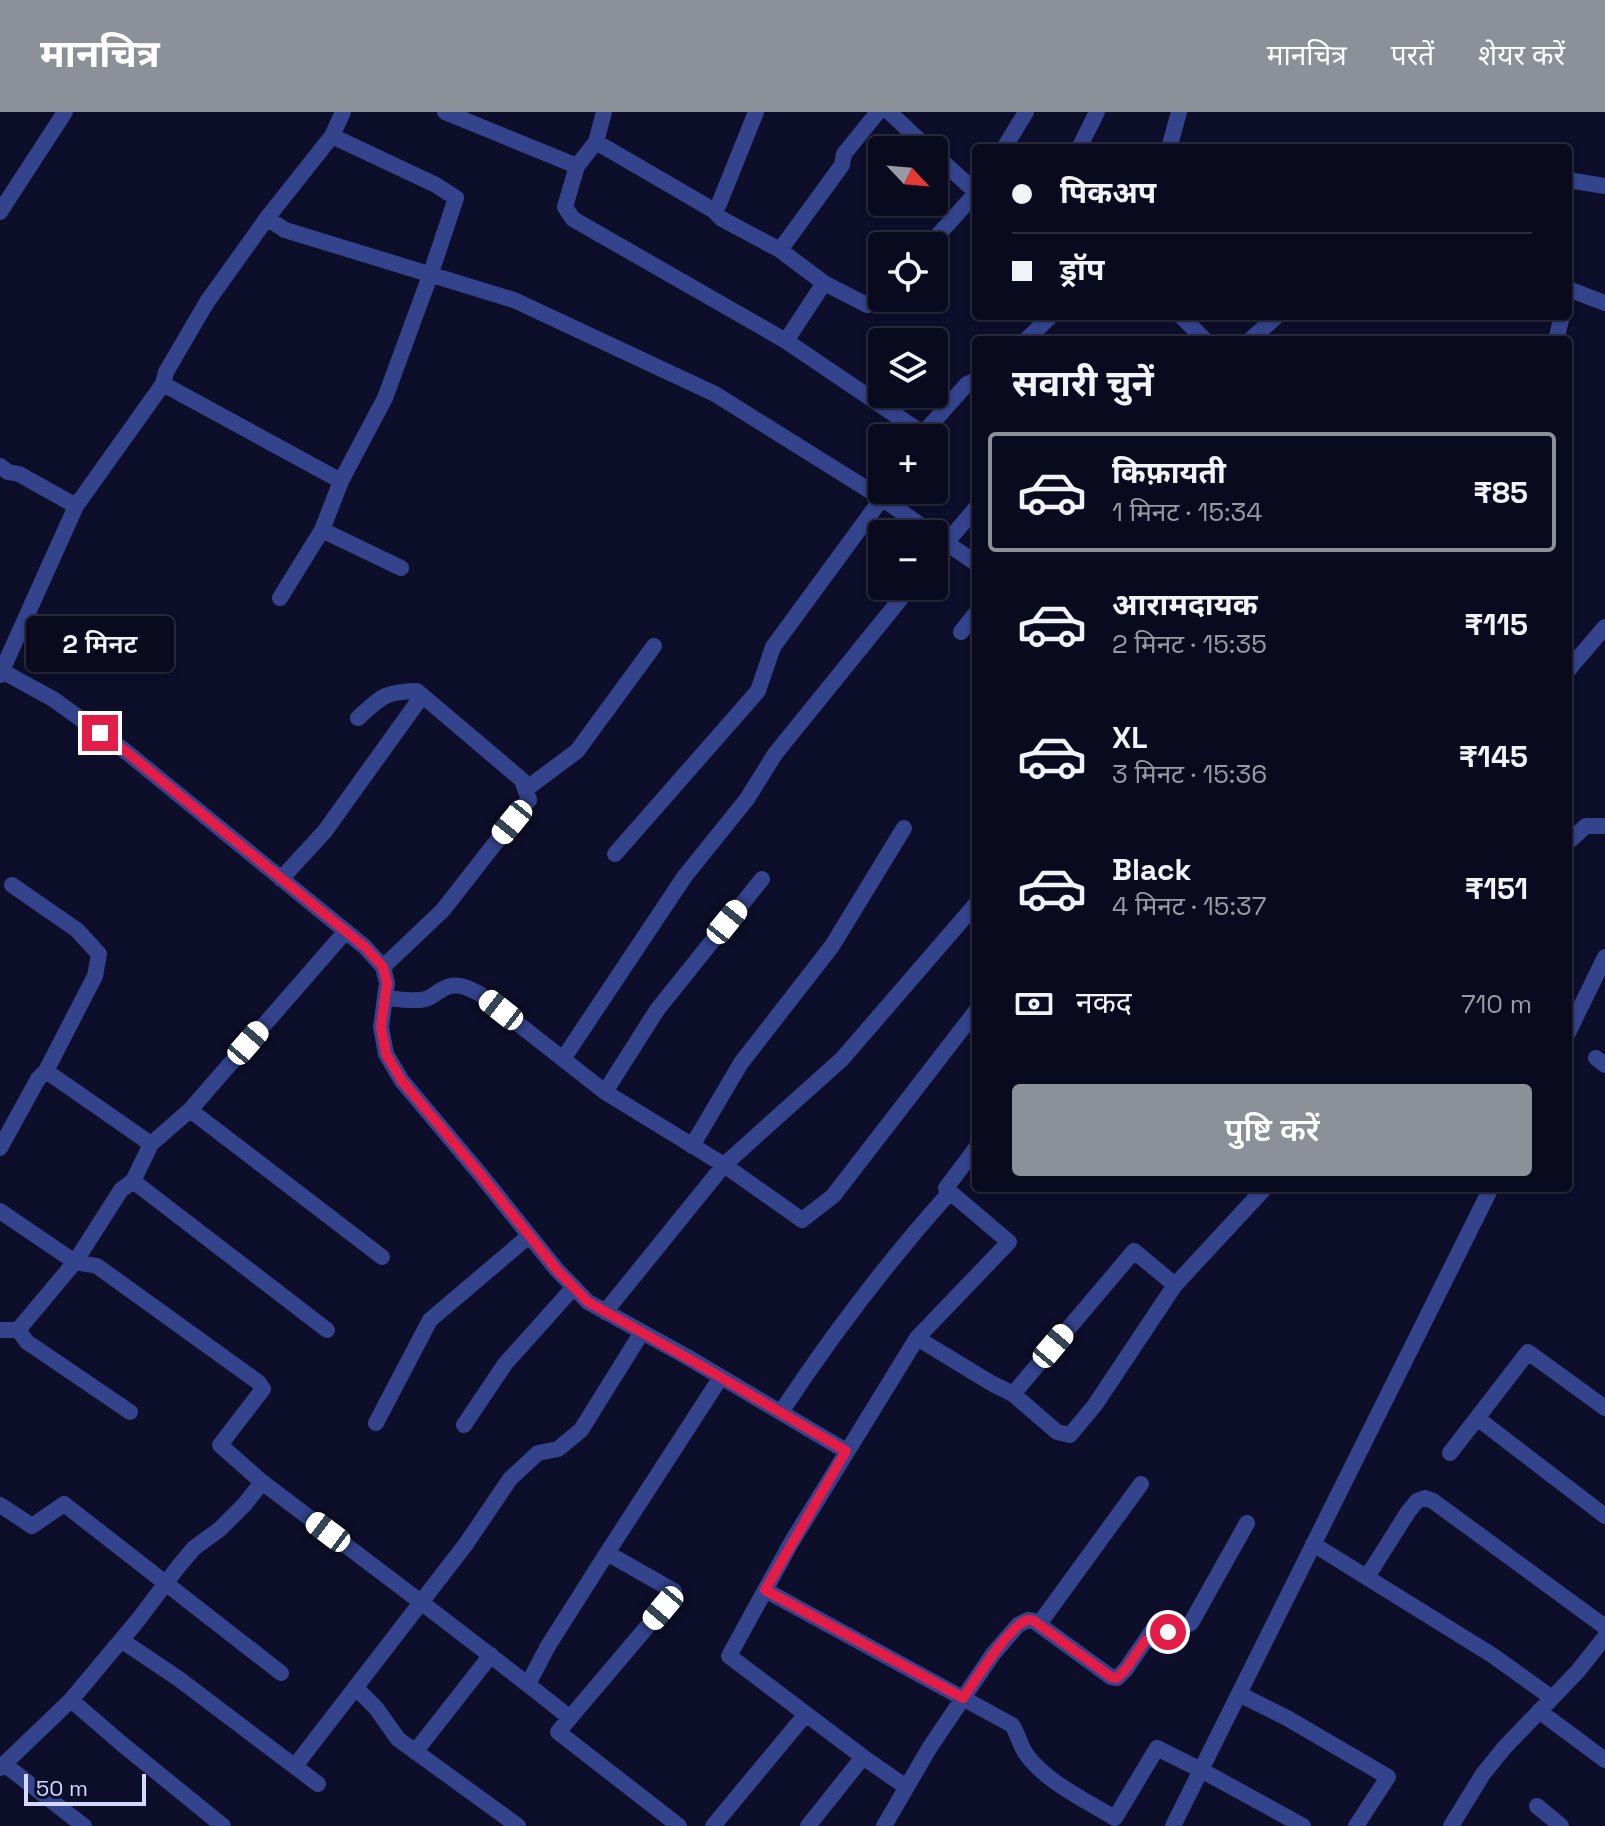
<!DOCTYPE html>
<html lang="hi">
<head>
<meta charset="utf-8">
<style>
	:root { --surface:#0a0a1f; --page:#18182c; --text:#f1f3f6; --muted:#999aa4; --line:#2a2b3d; --accent:#8c9099 }
	body { margin:0; font-family:"Space Grotesk","Noto Sans Devanagari",sans-serif; background:var(--page); color:var(--text); height:100vh; display:flex; flex-direction:column; font-size:30px; white-space:nowrap }
	* { box-sizing:border-box; margin:0 }
	p { font-size:26px; color:var(--muted) }
	.icon { flex:none; width:44px; height:44px; fill:none; stroke:currentColor; stroke-width:2; stroke-linecap:round; stroke-linejoin:round }
	.map { position:relative; flex:1; overflow:hidden }
	.details { position:absolute; left:972px; top:224px; width:600px; height:856px; display:flex; flex-direction:column; background:var(--surface); border-radius:8px; box-shadow:0 2px 6px #0004,0 0 0 2px var(--line) }
	.details>* { flex:none }
	.hud { position:absolute; left:972px; top:32px; width:600px; height:176px; border-radius:8px; box-shadow:0 2px 6px #0004,0 0 0 2px var(--line); display:grid; align-content:center; height:176px; padding:0 40px; background:var(--surface) }
	.needle { width:52px; rotate:116deg }
	.tools { position:absolute; left:868px; top:24px; display:grid; gap:16px }
	.tools a { display:grid; place-items:center; width:80px; height:80px; border-radius:8px; background:var(--surface); box-shadow:0 2px 6px #0004,0 0 0 2px var(--line); font-size:40px }
	.scale { position:absolute; left:24px; bottom:20px; width:122px; box-sizing:border-box; padding-left:8px; border:4px solid #d5d9ff; border-top:0; font-size:22px; line-height:28px; white-space:nowrap; color:#d5d9ff; -webkit-text-stroke:6px #0d0e29; paint-order:stroke }
	.end { position:absolute; width:36px; height:36px; margin:-18px; border:10px solid #e11d48; background:#fff; box-shadow:0 0 0 4px #fff }
	.from { border-radius:50% }
	.bubble { position:absolute; height:56px; border-radius:8px; background:var(--surface); box-shadow:0 2px 6px #0004,0 0 0 2px var(--line); font-size:26px; font-weight:600; line-height:56px; text-align:center }
	.car { position:absolute; width:24px; height:48px; margin:-24px -12px; border-radius:10px; box-shadow:0 0 6px 2px #0007; background:linear-gradient(#fff 24%,#345 0 40%,#fff 0 76%,#345 0 86%,#fff 0) }
	.hud b { display:flex; align-items:center; gap:28px; height:76px; font-size:30px }
	.hud b+b { border-top:2px solid var(--line) }
	.hud i { width:20px; height:20px; background:var(--text) }
	ul { padding:0; list-style:none }
	li { display:flex; align-items:center; gap:24px; height:120px; margin:0 16px 12px; padding:0 24px; border:4px solid transparent; border-radius:8px }
	li div { flex:1 }
	li b { display:block; font-size:30px }
	li em { font-style:normal; font-weight:600 }
	li.current { border-color:var(--accent) }
	li>.icon { width:72px; height:72px; stroke-width:1.5 }
	h2 { padding:0 40px; font-size:36px; line-height:96px }
	.pay { display:flex; align-items:center; gap:20px; height:88px; padding:0 40px; font-size:30px }
	.pay p { margin-inline-start:auto }
	.primary-button { display:flex; gap:16px; margin-top:auto; padding:16px 40px }
	.primary-button a { flex:1; height:92px; border-radius:8px; background:var(--accent); color:#fff; font-size:32px; font-weight:600; line-height:92px; text-align:center }
	header { display:flex; align-items:center; gap:48px; box-sizing:border-box; height:112px; padding:0 40px; background:var(--accent); color:#fff }
	header strong { font-size:38px }
	nav { display:flex; gap:44px; margin-inline-start:auto; font-size:28px }
	.map>svg:first-child { display:block }
	.lines { fill:none; stroke-linecap:round; stroke-linejoin:round }
	.street { stroke:#33438c; stroke-width:16 }
	.route { stroke:#e11d48; stroke-width:10 }
</style>
</head>
<body>
<header>
<strong>मानचित्र</strong>
<nav><a>मानचित्र</a><a>परतें</a><a>शेयर करें</a></nav>
</header>
<div class="map">
<svg width="1605" height="1714" viewBox="0 0 1605 1714">
	<rect width="100%" height="100%" fill="#0d0e29"/>
	<g class="lines">
		<path class="street" d="M 445,0 L 577,54
			M 604,0 L 596,30 L 577,54 L 565,95 L 573,107 L 786,229 L 922,321
			M 889,0 L 930,38
			M 596,30 L 713,98 L 722,107 L 780,138 L 824,171 L 867,193 L 878,189 L 882,185
			M 1004,36 L 1026,0
			M 1079,36 L 1097,0
			M 1169,36 L 1179,0
			M 934,42 L 976,80
			M 1568,68 L 1605,74
			M 713,98 L 719,92 L 756,0
			M 0,100 L 65,0
			M 267,106 L 285,118 L 514,188 L 715,282 L 883,387 L 933,422
			M 928,134 L 976,81
			M 780,138 L 842,53 L 844,42 L 878,0
			M 1568,177 L 1605,191
			M 1181,204 L 1205,228
			M 1026,228 L 1051,204
			M 1250,228 L 1277,204
			M 1556,228 L 1562,204
			M 786,229 L 824,171
			M 163,272 L 341,369
			M 919,326 L 967,272 L 976,268
			M 0,354 L 8,360 L 19,362 L 76,394
			M 322,418 L 401,456
			M 939,426 L 976,451
			M 934,445 L 976,396
			M 280,486 L 322,418 L 341,369 L 385,286 L 431,161 L 456,86 L 436,73 L 332,24
			M 961,520 L 976,501
			M 0,558 L 53,587 L 124,638 L 365,835 L 383,855 L 387,871 L 381,915 L 386,942 L 402,969 L 480,1062 L 557,1158 L 588,1190 L 689,1246 L 846,1339
			M 1568,558 L 1605,515
			M 0,563 L 76,394 L 163,272 L 166,260 L 207,190 L 267,106 L 332,24 L 343,0
			M 358,606 C 382,584 384,580 417,579 L 522,668 L 529,688 L 443,798 L 383,855
			M 526,677 L 577,639 L 654,534
			M 1568,730 L 1586,714 L 1605,714
			M 615,742 L 758,579 L 773,535 L 888,378
			M 281,767 L 325,719 L 422,584
			M 386,886 C 398,887 414,890 426,887 C 432,885 437,880 443,877 C 456,869 468,876 480,882 L 605,980 L 724,1053 L 802,1108 L 833,1084 L 976,899
			M 1568,921 L 1605,845
			M 1596,946 L 1605,953
			M 563,947 L 685,764 L 747,687 L 775,642 L 911,474
			M 46,959 L 151,1032
			M 605,980 L 657,898 L 762,767
			M 190,998 L 382,1145
			M 692,1034 L 741,951 L 832,834 L 904,716
			M 0,1036 L 38,967 L 46,959 L 95,864 L 99,842 L 77,818 L 12,773
			M 133,1069 L 327,1218
			M 950,1080 L 946,1076 L 976,1036
			M 0,1099 L 75,1150 L 97,1154 L 258,1270 L 263,1277 L 220,1333 L 262,1370
			M 605,1200 L 724,1053 L 842,947 L 976,792
			M 0,1218 L 18,1218
			M 18,1218 L 75,1150 L 121,1078 L 133,1069 L 151,1032 L 190,998 L 346,819
			M 18,1218 L 27,1230 L 130,1300
			M 917,1226 L 991,1271 L 1013,1282 L 1057,1320 L 1070,1323 L 1095,1293 L 1175,1173 L 1265,1076
			M 1013,1282 L 1134,1139 L 1175,1173
			M 781,1300 C 832,1223 888,1149 950,1080 L 1009,1130 L 917,1226 L 791,1431 L 729,1544 L 863,1645 L 906,1675
			M 1477,1306 L 1605,1404
			M 376,1311 L 430,1208 L 529,1124
			M 464,1313 L 505,1252 L 574,1175
			M 1450,1341 L 1528,1240 L 1605,1296
			M 0,1393 L 32,1414 L 64,1392 L 281,1561
			M 1313,1432 L 1492,1543 L 1552,1586
			M 1367,1465 L 1408,1400 L 1417,1389 L 1425,1386 L 1433,1389 L 1605,1515
			M 765,1478 L 1012,1613 C 1018,1622 1020,1633 1026,1642 C 1045,1669 1086,1689 1115,1706 L 1157,1636 L 1201,1658 L 1303,1714
			M 1039,1512 L 1141,1372
			M 121,1528 L 179,1567 L 318,1672
			M 1146,1529 L 1191,1511 L 1247,1411
			M 528,1572 L 548,1534 L 607,1441
			M 356,1576 L 376,1596 L 398,1627 L 518,1714
			M 1239,1582 L 1287,1606 L 1388,1665 L 1356,1714
			M 71,1588 L 122,1632 L 223,1714
			M 1539,1599 L 1605,1648
			M 415,1640 L 491,1543
			M 4,1652 L 84,1714
			M 295,1654 L 466,1432 L 510,1367 L 538,1341 L 558,1337 L 581,1318 L 642,1220
			M 0,1656 L 71,1588 L 138,1508 L 178,1455 L 194,1436 L 220,1417 L 245,1392 L 262,1370 C 365,1448 469,1525 570,1606
			M 1537,1694 L 1561,1714
			M 679,1714 L 558,1620 L 663,1496 L 674,1479 L 607,1441 L 721,1265
			M 713,1714 L 806,1602
			M 808,1714 L 863,1645
			M 884,1714 L 930,1635 L 993,1542 L 1018,1513 L 1028,1508 L 1034,1509 L 1111,1565 L 1117,1566 L 1126,1557 L 1154,1516
			M 1173,1714 L 1491,1076
			M 1451,1714 L 1483,1662 L 1504,1636 L 1578,1559 L 1605,1525"/>
	</g>
	<g class="lines">
		<path class="route" d="M 100,621 L 124,638 L 365,835 L 383,855 L 387,871 L 381,915 L 386,942 L 402,969 L 480,1062 L 557,1158 L 588,1190 L 705,1256 L 846,1339 L 765,1478 L 963,1586 C 973,1571 1012,1510 1028,1508 C 1030,1507 1032,1509 1034,1509 L 1111,1565 L 1117,1566 L 1126,1557 L 1145,1529 L 1168,1520"/>
	</g>
</svg>
<div class="tools">
<a><svg class="needle" viewBox="-14 -14 28 28"><path d="M0-13l5 13h-10z" fill="#e53935"/><path d="M0 13l5-13h-10z" fill="#999aa4"/></svg></a>
<a><svg class="icon" aria-label="locate" viewBox="0 0 24 24"><circle cx="12" cy="12" r="6"/><path d="M12 2v4M12 18v4M2 12h4M18 12h4"/></svg></a>
<a><svg class="icon" aria-label="layers" viewBox="0 0 24 24"><path d="M12 4l9 5-9 5-9-5zM3 14l9 5 9-5"/></svg></a>
<a>+</a>
<a>−</a>
</div>
<div class="scale">50 m</div>
<i class="end from" style="left:1168px;top:1520px"></i>
<i class="end" style="left:100px;top:621px"></i>
<div class="bubble" style="left:26px;top:504px;width:148px">2 मिनट</div>
<i class="car" style="left:512px;top:710px;rotate:219deg"></i>
<i class="car" style="left:727px;top:810px;rotate:39deg"></i>
<i class="car" style="left:501px;top:898px;rotate:308deg"></i>
<i class="car" style="left:248px;top:931px;rotate:41deg"></i>
<i class="car" style="left:1053px;top:1234px;rotate:40deg"></i>
<i class="car" style="left:328px;top:1420px;rotate:307deg"></i>
<i class="car" style="left:663px;top:1496px;rotate:220deg"></i>
<div class="hud">
<b><i class="from"></i>पिकअप</b>
<b><i></i>ड्रॉप</b>
</div>
<section class="details">
<h2>सवारी चुनें</h2>
<ul>
<li class="current"><svg class="icon" aria-label="car" viewBox="0 0 24 24"><path d="M5 17H2v-5l4-1 3-4h7l3 4 3 1v5h-3M9 17h6M6 11h13"/><circle cx="7" cy="17" r="2"/><circle cx="17" cy="17" r="2"/></svg><div><b>किफ़ायती</b><p>1 मिनट · 15:34</p></div><em>₹85</em></li>
<li><svg class="icon" aria-label="car" viewBox="0 0 24 24"><path d="M5 17H2v-5l4-1 3-4h7l3 4 3 1v5h-3M9 17h6M6 11h13"/><circle cx="7" cy="17" r="2"/><circle cx="17" cy="17" r="2"/></svg><div><b>आरामदायक</b><p>2 मिनट · 15:35</p></div><em>₹115</em></li>
<li><svg class="icon" aria-label="car" viewBox="0 0 24 24"><path d="M5 17H2v-5l4-1 3-4h7l3 4 3 1v5h-3M9 17h6M6 11h13"/><circle cx="7" cy="17" r="2"/><circle cx="17" cy="17" r="2"/></svg><div><b>XL</b><p>3 मिनट · 15:36</p></div><em>₹145</em></li>
<li><svg class="icon" aria-label="car" viewBox="0 0 24 24"><path d="M5 17H2v-5l4-1 3-4h7l3 4 3 1v5h-3M9 17h6M6 11h13"/><circle cx="7" cy="17" r="2"/><circle cx="17" cy="17" r="2"/></svg><div><b>Black</b><p>4 मिनट · 15:37</p></div><em>₹151</em></li>
</ul>
<div class="pay"><svg class="icon" aria-label="cash" viewBox="0 0 24 24"><path d="M3 7h18v10H3z"/><circle cx="12" cy="12" r="2"/></svg>नकद<p>710 m</p></div>
<div class="primary-button"><a>पुष्टि करें</a></div>
</section>
</div>
</body>
</html>
